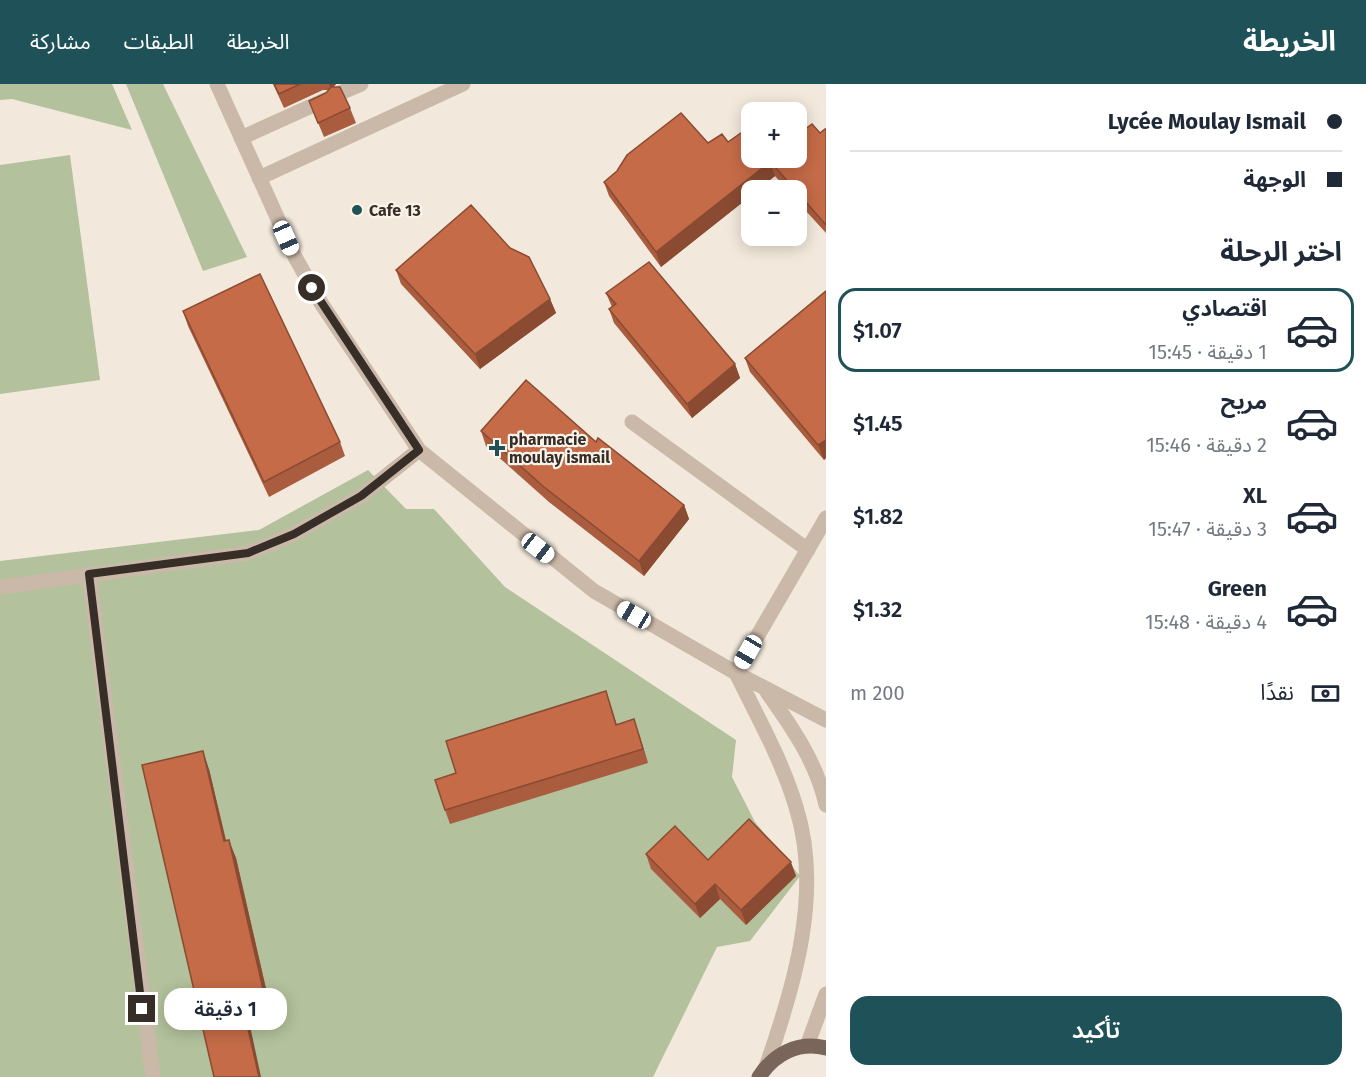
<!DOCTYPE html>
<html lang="ar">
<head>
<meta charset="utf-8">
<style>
	:root { --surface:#fff; --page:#f6f6f7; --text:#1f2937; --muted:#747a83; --line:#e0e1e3; --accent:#1e5258 }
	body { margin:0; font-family:"Fira Sans","Noto Sans Arabic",sans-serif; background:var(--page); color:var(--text); direction:rtl; height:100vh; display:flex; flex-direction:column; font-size:22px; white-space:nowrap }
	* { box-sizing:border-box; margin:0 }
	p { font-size:20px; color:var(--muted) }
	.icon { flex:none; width:33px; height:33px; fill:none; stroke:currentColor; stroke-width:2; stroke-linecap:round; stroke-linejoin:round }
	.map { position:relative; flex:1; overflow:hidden; direction:ltr }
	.drawer { display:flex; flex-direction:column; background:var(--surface); width:540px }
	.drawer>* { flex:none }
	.hud { display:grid; align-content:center; height:132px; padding:0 24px; background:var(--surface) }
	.buttons { position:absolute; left:741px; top:18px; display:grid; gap:12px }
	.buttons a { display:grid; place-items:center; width:66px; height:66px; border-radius:12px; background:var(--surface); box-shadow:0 3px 15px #0003; font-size:30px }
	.end { position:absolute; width:27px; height:27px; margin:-14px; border:8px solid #372e28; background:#fff; box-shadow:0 0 0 3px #fff }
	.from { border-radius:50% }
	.bubble { position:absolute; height:42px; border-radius:18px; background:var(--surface); box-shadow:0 3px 15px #0003; font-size:20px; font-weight:600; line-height:42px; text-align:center; direction:rtl }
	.car { position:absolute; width:18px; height:36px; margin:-18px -9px; border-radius:8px; box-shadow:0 0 4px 2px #0007; background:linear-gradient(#fff 24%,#345 0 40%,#fff 0 76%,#345 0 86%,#fff 0) }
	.hud b { display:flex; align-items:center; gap:21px; height:57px; font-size:22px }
	.hud b+b { border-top:2px solid var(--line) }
	.hud i { width:15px; height:15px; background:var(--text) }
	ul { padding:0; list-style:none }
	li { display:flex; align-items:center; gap:18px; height:84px; margin:0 12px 9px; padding:0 12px; border:3px solid transparent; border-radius:18px }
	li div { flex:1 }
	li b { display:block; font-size:22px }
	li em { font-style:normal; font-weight:600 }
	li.selected { border-color:var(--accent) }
	li>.icon { width:54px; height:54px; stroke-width:1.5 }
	h2 { padding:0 24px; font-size:27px; line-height:72px }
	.pay { display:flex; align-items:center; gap:15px; height:66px; padding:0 24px; font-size:22px }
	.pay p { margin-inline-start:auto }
	.action { display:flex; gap:12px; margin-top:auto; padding:12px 24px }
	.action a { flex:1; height:69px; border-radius:18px; background:var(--accent); color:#fff; font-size:24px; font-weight:600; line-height:69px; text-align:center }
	header { display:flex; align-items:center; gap:36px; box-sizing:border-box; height:84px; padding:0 30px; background:var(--accent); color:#fff }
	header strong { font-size:28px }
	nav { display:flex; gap:33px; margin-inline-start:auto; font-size:21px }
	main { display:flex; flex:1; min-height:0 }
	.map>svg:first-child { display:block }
	.green { fill:#b3c19c }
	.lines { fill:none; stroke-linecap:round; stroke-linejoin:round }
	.minor { stroke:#cab9a8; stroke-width:15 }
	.major { stroke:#79655a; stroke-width:15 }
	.wall { fill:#a95c3e }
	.shaded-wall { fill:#8a4b32 }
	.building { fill:#c56b48; stroke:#8a4b32; stroke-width:1.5 }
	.route { stroke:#372e28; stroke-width:8 }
	.poi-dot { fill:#1e5258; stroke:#faf3e9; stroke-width:2 }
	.labels { text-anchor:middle; stroke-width:4.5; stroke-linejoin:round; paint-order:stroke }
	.poi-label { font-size:16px; font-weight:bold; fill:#372e28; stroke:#faf3e9; text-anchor:start }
</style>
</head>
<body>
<header>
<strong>الخريطة</strong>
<nav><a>الخريطة</a><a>الطبقات</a><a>مشاركة</a></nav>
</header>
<main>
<section class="drawer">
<div class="hud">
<b><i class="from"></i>Lycée Moulay Ismail</b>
<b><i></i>الوجهة</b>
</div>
<h2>اختر الرحلة</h2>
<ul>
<li class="selected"><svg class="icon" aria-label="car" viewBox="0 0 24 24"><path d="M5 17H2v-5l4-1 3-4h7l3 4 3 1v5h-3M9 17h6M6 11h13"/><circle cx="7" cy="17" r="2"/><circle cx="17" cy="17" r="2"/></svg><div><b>اقتصادي</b><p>1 دقيقة · 15:45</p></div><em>$1.07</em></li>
<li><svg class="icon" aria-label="car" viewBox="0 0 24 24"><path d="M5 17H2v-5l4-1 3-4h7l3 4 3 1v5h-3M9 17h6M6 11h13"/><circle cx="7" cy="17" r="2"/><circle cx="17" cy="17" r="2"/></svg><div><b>مريح</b><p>2 دقيقة · 15:46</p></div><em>$1.45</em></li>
<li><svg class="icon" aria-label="car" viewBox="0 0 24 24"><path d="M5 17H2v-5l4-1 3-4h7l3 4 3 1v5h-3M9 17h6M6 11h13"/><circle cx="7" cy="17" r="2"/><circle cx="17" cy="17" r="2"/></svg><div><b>XL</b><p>3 دقيقة · 15:47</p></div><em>$1.82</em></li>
<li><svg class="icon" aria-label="car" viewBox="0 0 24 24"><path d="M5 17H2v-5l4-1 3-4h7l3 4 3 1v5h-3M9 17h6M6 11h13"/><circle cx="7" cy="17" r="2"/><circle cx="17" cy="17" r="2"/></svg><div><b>Green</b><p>4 دقيقة · 15:48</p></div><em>$1.32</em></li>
</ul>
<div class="pay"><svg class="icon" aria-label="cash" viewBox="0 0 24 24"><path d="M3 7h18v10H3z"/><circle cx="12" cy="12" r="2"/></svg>نقدًا<p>200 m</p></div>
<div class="action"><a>تأكيد</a></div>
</section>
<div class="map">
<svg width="826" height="993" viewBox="0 0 826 993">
	<rect width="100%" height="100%" fill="#f2e9dc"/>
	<path class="green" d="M 0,0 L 112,0 L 132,46 L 12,15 L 0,16 Z
		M 126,0 L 163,0 L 247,173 L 203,187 Z
		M 70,71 L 100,296 L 0,310 L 0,81 Z
		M 368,386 L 406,425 L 434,425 L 505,503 L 736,656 L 732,693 L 755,738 L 800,792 L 750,857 L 717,863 L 653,993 L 0,993 L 0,477 L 259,446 Z"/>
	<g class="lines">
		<path class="minor" d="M 217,0 L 295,173 L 321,219 L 419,366 L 594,507 L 736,589 L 826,636
			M 340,9 L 361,0
			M 241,54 L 327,15
			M 259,94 L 463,0
			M 632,338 L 808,466
			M 89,490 L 153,993
			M 0,503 L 248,469 L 294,450 L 361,412 L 419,366
			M 736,589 C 757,632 782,676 796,723 C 823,808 794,903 766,983
			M 736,589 L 826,434
			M 767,608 C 792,643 817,679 826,721
			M 807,962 L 826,910"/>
		<path class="major" d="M 759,993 C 774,970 798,957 826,964"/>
	</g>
	<path class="wall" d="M 273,0 L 336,0 L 333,3 L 350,24 L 356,39 L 324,53 L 309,17 L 326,9 L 329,6 L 323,6 L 284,24 Z
		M 826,45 L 826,149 L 796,116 L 796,106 L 788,106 L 774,91 L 775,92 L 661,183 L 609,112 L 604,98 L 708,59 L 728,58 L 769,77 Z
		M 396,186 L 550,215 L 556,229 L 480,285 L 401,200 Z
		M 826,207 L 826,374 L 824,376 L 750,288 L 745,274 Z
		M 606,209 L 735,280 L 740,294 L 692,334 L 614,239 L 609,225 L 612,223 Z
		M 183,227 L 340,358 L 345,372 L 269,413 L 188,242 Z
		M 481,347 L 596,358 L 684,421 L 689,435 L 644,492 L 549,418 L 486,362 Z
		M 611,622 L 617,641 L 639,650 L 648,679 L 450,740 L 445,726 L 456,689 Z
		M 209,685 L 226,756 L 236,774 L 272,931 L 249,937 L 214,993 Z
		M 646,770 L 708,776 L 796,792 L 746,841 L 720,815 L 700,834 L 651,785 Z"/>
	<path class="shaded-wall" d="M 329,0 L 336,0 L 331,6 Z
		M 770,78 L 775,92 L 757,106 L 752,106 L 752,111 L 661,183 L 656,168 Z
		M 550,215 L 556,229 L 480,285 L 475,270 Z
		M 735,280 L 740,294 L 692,334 L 687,320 Z
		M 826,356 L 826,374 L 824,376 L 818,361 Z
		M 684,421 L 689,435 L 644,492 L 639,477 Z
		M 634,635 L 639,650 L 648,679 L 643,665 Z
		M 203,667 L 209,685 L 230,775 L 224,757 Z
		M 229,756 L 236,774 L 272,931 L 265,914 Z
		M 791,778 L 796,792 L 746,841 L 741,826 Z
		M 715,800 L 720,815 L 700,834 L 695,820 Z
		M 242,919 L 249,937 L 261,993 L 259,993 Z"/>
	<path class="building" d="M 274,0 L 300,0 L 279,10 Z
		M 331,3 L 340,3 L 350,24 L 318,39 L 309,17 L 326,9 Z
		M 681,29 L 708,59 L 722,50 L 728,58 L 741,49 L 752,59 L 752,74 L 765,74 L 770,78 L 656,168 L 604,98 L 617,87 L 627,71 Z
		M 812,40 L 820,49 L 825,45 L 826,45 L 826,141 L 768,75 L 770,74 L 796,74 L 796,52 Z
		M 471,121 L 510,164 L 529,173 L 550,215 L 475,270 L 396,186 Z
		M 649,178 L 735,280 L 687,320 L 609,225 L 616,220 L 606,209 Z
		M 260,190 L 340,358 L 264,398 L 183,227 Z
		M 826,207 L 826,356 L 818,361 L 745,274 Z
		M 526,296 L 596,358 L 598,354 L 684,421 L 639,477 L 544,403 L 481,347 Z
		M 606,607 L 616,641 L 634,635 L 643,665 L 445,726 L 435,696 L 456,689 L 446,657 Z
		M 203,667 L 224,757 L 229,756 L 265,914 L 242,919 L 259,993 L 214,993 L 142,681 Z
		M 749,735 L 791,778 L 741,826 L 715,800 L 695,820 L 646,770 L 675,742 L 708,776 Z"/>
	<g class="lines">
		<path class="route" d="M 142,925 L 89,490 L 248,469 L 294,450 L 361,412 L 419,366 L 312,204"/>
	</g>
	<g class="poi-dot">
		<circle cx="357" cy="126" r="6"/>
		<path d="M494 355h6v6h6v6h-6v6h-6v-6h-6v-6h6z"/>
	</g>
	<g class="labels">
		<g class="poi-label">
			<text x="369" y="132">Cafe 13</text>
			<text x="509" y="361">pharmacie<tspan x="509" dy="18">moulay ismail</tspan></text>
		</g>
	</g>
</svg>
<div class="buttons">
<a>+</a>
<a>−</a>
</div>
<i class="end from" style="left:312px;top:204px"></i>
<i class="end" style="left:142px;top:925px"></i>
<div class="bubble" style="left:164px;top:904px;width:123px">1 دقيقة</div>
<i class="car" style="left:286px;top:154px;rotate:156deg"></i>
<i class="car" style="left:538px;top:464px;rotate:128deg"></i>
<i class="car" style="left:634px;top:531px;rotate:300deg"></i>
<i class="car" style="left:748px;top:568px;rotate:210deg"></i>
</div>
</main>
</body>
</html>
